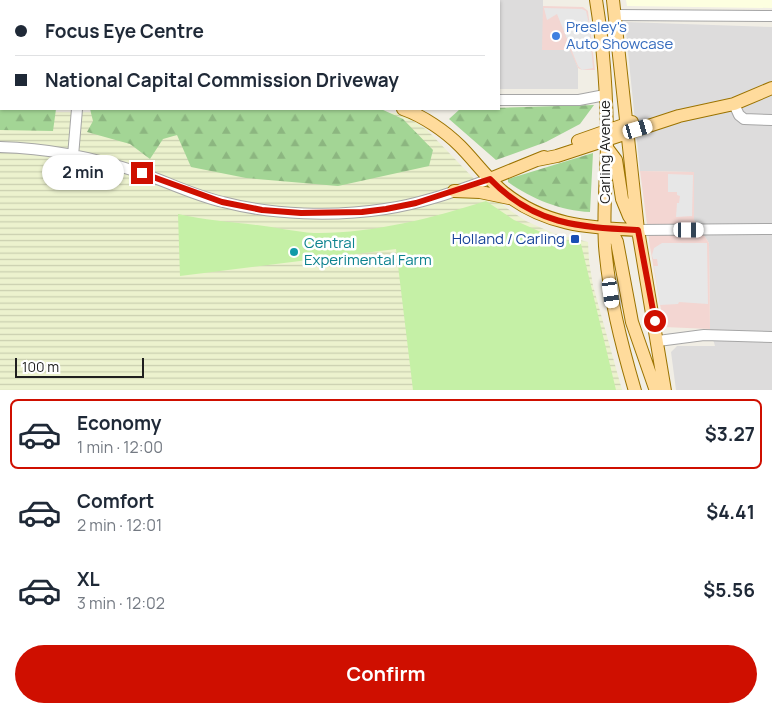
<!DOCTYPE html>
<html lang="en">
<head>
<meta charset="utf-8">
<style>
	:root { --surface:#fff; --page:#f6f6f7; --text:#1f2937; --muted:#747a83; --line:#e0e1e3; --accent:#cf0f00 }
	body { margin:0; font-family:Manrope,sans-serif; background:var(--page); color:var(--text); height:100vh; display:flex; flex-direction:column; font-size:19px; white-space:nowrap }
	* { box-sizing:border-box; margin:0 }
	p { font-size:16px; color:var(--muted) }
	.icon { flex:none; width:28px; height:28px; fill:none; stroke:currentColor; stroke-width:2; stroke-linecap:round; stroke-linejoin:round }
	.map { position:relative; height:390px; overflow:hidden }
	.side { display:flex; flex-direction:column; background:var(--surface); flex:1 }
	.side>* { flex:none }
	.guide { position:absolute; left:0px; top:0px; width:500px; height:110px; box-shadow:0 1px 4px #0004; display:grid; align-content:center; height:110px; padding:0 15px; background:var(--surface) }
	.scale { position:absolute; left:15px; bottom:12px; width:129px; box-sizing:border-box; padding-left:5px; border:2px solid #1f1f1f; border-top:0; font-size:14px; line-height:18px; white-space:nowrap; color:#1f1f1f; -webkit-text-stroke:4px #fff; paint-order:stroke }
	.end { position:absolute; width:22px; height:22px; margin:-11px; border:6px solid #cf0f00; background:#fff; box-shadow:0 0 0 2px #fff }
	.from { border-radius:50% }
	.bubble { position:absolute; height:35px; border-radius:18px; background:var(--surface); box-shadow:0 1px 4px #0004; font-size:16px; font-weight:700; line-height:35px; text-align:center }
	.car { position:absolute; width:15px; height:30px; margin:-15px -8px; border-radius:6px; box-shadow:0 0 4px 1px #0007; background:linear-gradient(#fff 24%,#345 0 40%,#fff 0 76%,#345 0 86%,#fff 0) }
	.guide b { display:flex; align-items:center; gap:18px; height:48px; font-size:19px }
	.guide b+b { border-top:1px solid var(--line) }
	.guide i { width:12px; height:12px; background:var(--text) }
	ul { padding:9px 0 0; list-style:none }
	li { display:flex; align-items:center; gap:15px; height:70px; margin:0 10px 8px; padding:0 5px; border:2px solid transparent; border-radius:8px }
	li div { flex:1 }
	li b { display:block; font-size:19px }
	li em { font-style:normal; font-weight:700 }
	li.on { border-color:var(--accent) }
	li>.icon { width:45px; height:45px; stroke-width:1.5 }
	.action { display:flex; gap:10px; margin-top:auto; padding:10px 15px }
	.action a { flex:1; height:58px; border-radius:30px; background:var(--accent); color:#fff; font-size:20px; font-weight:700; line-height:58px; text-align:center }
	.map>svg:first-child { display:block }
	.residential { fill:#dddcdc }
	.commercial { fill:#f3d6d2 }
	.education { fill:#fdffe0 }
	.farmland { fill:url(#farmland-rules) }
	.grass { fill:#c5f0a6 }
	.forest { fill:url(#forest-firs) }
	.parking { fill:#e7e7e7 }
	.lines { fill:none; stroke-linecap:round; stroke-linejoin:round }
	.minor-casing { stroke:#a6a6a6; stroke-width:12 }
	.major-casing { stroke:#9b7300; stroke-width:14 }
	.minor { stroke:#fff; stroke-width:10 }
	.major { stroke:#ffdb9c; stroke-width:12 }
	.route { stroke:#cf0f00; stroke-width:6 }
	.shop-dot { fill:#3f7fe0; stroke:#fff; stroke-width:2 }
	.transit-dot { fill:#1a4fb4; stroke:#fff; stroke-width:2 }
	.culture-dot { fill:#0f9aa8; stroke:#fff; stroke-width:2 }
	.labels { text-anchor:middle; stroke-width:5; stroke-linejoin:round; paint-order:stroke }
	.shop-label { font-size:15px; fill:#366cbe; stroke:#fff; text-anchor:start }
	.street-label { font-size:15px; fill:#1f1f1f; stroke:#fff }
	.transit-label { font-size:15px; fill:#164399; stroke:#fff; text-anchor:end }
	.culture-label { font-size:15px; fill:#0d838f; stroke:#fff; text-anchor:start }
</style>
</head>
<body>
<div class="map">
<svg width="772" height="391" viewBox="0 0 772 391">
	<defs>
		<pattern id="farmland-rules" width="6" height="5" patternUnits="userSpaceOnUse" patternTransform="scale(1.25)"><rect width="6" height="5" fill="#ecf2ce"/><path d="M0 2.5h6" fill="none" stroke="#cacfb0"/></pattern>
		<pattern id="forest-firs" width="22" height="20" patternUnits="userSpaceOnUse" patternTransform="scale(1.25)"><rect width="22" height="20" fill="#a3d595"/><path d="M5 1l3.5 6h-7zM16 11l3.5 6h-7z" fill="#8cb680"/></pattern>
	</defs>
	<rect width="100%" height="100%" fill="#f1eee5"/>
	<path class="residential" d="M 0,0 L 543,0 L 543,50 L 571,50 L 578,68 L 578,89 L 499,89 L 499,1 L 1,1 L 0,89 Z
		M 625,22 L 772,27 L 772,390 L 676,390 L 671,352 L 677,346 L 715,346 L 710,329 L 709,243 L 694,220 L 694,172 L 640,171 Z"/>
	<path class="commercial" d="M 543,6 L 583,7 L 588,11 L 595,70 L 582,70 L 578,68 L 570,50 L 542,50 Z
		M 640,171 L 694,172 L 694,220 L 709,243 L 710,329 L 664,327 L 650,247 Z"/>
	<path class="education" d="M 626,0 L 772,0 L 772,8 L 627,6 Z"/>
	<path class="farmland" d="M 0,112 L 401,113 L 427,130 L 482,187 L 508,209 L 526,221 L 555,234 L 588,242 L 589,261 L 593,286 L 622,390 L 0,391 Z"/>
	<path class="grass" d="M 486,201 L 514,220 L 552,237 L 581,244 L 616,390 L 413,390 L 396,249 L 180,276 L 178,214 C 204,220 230,222 257,225 C 276,227 295,232 314,233 C 370,234 433,218 486,201 Z"/>
	<path class="forest" d="M 594,105 L 580,124 L 546,142 L 496,160 L 449,119 L 460,109 Z
		M 0,107 L 1,109 L 56,109 L 53,131 L 0,130 Z
		M 90,109 L 381,109 L 403,119 L 433,150 L 429,166 L 338,186 L 246,178 L 191,167 L 177,135 L 163,139 L 150,159 L 130,144 L 87,132 L 93,121 Z
		M 593,153 L 590,212 C 561,211 532,199 508,182 L 508,179 Z"/>
	<path class="parking" d="M 544,8 L 582,9 L 586,11 L 589,24 L 593,68 L 582,70 L 578,66 L 557,14 L 547,20 Z
		M 668,174 L 693,175 L 692,216 L 676,217 L 677,203 L 679,203 L 680,196 L 677,195 L 677,192 L 668,192 Z
		M 662,243 L 707,243 L 708,304 L 679,302 L 678,304 L 660,305 L 654,266 L 658,266 L 657,259 L 653,259 L 652,255 L 654,248 Z"/>
	<g class="lines">
		<defs>
			<path id="minor" d="M 90,1 L 90,0
				M 222,1 L 222,0
				M 616,15 L 772,16
				M 499,100 L 579,100 L 605,95
				M 734,104 L 739,115 L 744,119 L 772,120
				M 0,147 C 47,148 96,158 141,173 C 168,182 195,196 223,202 C 273,215 334,217 385,209 C 421,204 456,191 490,179
				M 73,156 L 77,109
				M 638,230 L 772,229
				M 658,341 L 704,335 L 772,337"/>
			<path id="major" d="M 596,0 C 604,49 607,98 607,147 C 606,180 603,213 605,246 C 609,296 621,343 635,391
				M 613,0 L 638,230 L 665,391
				M 0,97 L 1,97
				M 403,109 C 423,116 445,131 460,146 C 474,160 486,177 502,191 C 543,225 587,228 638,230
				M 578,141 L 632,122
				M 607,148 L 616,160 L 622,199 L 629,216 L 636,226
				M 537,160 L 557,156 L 679,116 L 734,104 L 772,88
				M 490,179 L 544,157
				M 454,191 L 480,192 L 509,198
				M 605,229 L 613,234 L 617,242 L 632,322 L 656,391"/>
		</defs>
		<use href="#minor" class="minor-casing"/>
		<use href="#major" class="major-casing"/>
		<use href="#minor" class="minor"/>
		<use href="#major" class="major"/>
	</g>
	<g class="lines">
		<path class="route" d="M 142,173 L 222,202 L 262,210 L 301,213 L 362,212 L 386,209 L 416,203 L 490,179 C 534,225 579,227 638,230 L 655,321"/>
	</g>
	<circle class="shop-dot" cx="556" cy="36" r="5"/>
	<rect class="transit-dot" x="570" y="234" width="10" height="10" rx="2.5"/>
	<circle class="culture-dot" cx="294" cy="252" r="5"/>
	<g class="labels">
		<g class="shop-label">
			<text x="566" y="32">Presley's<tspan x="566" dy="17">Auto Showcase</tspan></text>
		</g>
		<g class="street-label">
			<text transform="translate(605 152) rotate(-90)" y="5">Carling Avenue</text>
		</g>
		<g class="transit-label">
			<text x="565" y="244">Holland / Carling</text>
		</g>
		<g class="culture-label">
			<text x="304" y="248">Central<tspan x="304" dy="17">Experimental Farm</tspan></text>
		</g>
	</g>
</svg>
<div class="scale">100 m</div>
<i class="end from" style="left:655px;top:321px"></i>
<i class="end" style="left:142px;top:173px"></i>
<div class="bubble" style="left:42px;top:155px;width:82px">2 min</div>
<i class="car" style="left:638px;top:129px;rotate:74deg"></i>
<i class="car" style="left:689px;top:230px;rotate:90deg"></i>
<i class="car" style="left:611px;top:293px;rotate:172deg"></i>
<div class="guide">
<b><i class="from"></i>Focus Eye Centre</b>
<b><i></i>National Capital Commission Driveway</b>
</div>
</div>
<section class="side">
<ul>
<li class="on"><svg class="icon" aria-label="car" viewBox="0 0 24 24"><path d="M5 17H2v-5l4-1 3-4h7l3 4 3 1v5h-3M9 17h6M6 11h13"/><circle cx="7" cy="17" r="2"/><circle cx="17" cy="17" r="2"/></svg><div><b>Economy</b><p>1 min · 12:00</p></div><em>$3.27</em></li>
<li><svg class="icon" aria-label="car" viewBox="0 0 24 24"><path d="M5 17H2v-5l4-1 3-4h7l3 4 3 1v5h-3M9 17h6M6 11h13"/><circle cx="7" cy="17" r="2"/><circle cx="17" cy="17" r="2"/></svg><div><b>Comfort</b><p>2 min · 12:01</p></div><em>$4.41</em></li>
<li><svg class="icon" aria-label="car" viewBox="0 0 24 24"><path d="M5 17H2v-5l4-1 3-4h7l3 4 3 1v5h-3M9 17h6M6 11h13"/><circle cx="7" cy="17" r="2"/><circle cx="17" cy="17" r="2"/></svg><div><b>XL</b><p>3 min · 12:02</p></div><em>$5.56</em></li>
</ul>
<div class="action"><a>Confirm</a></div>
</section>
</body>
</html>
